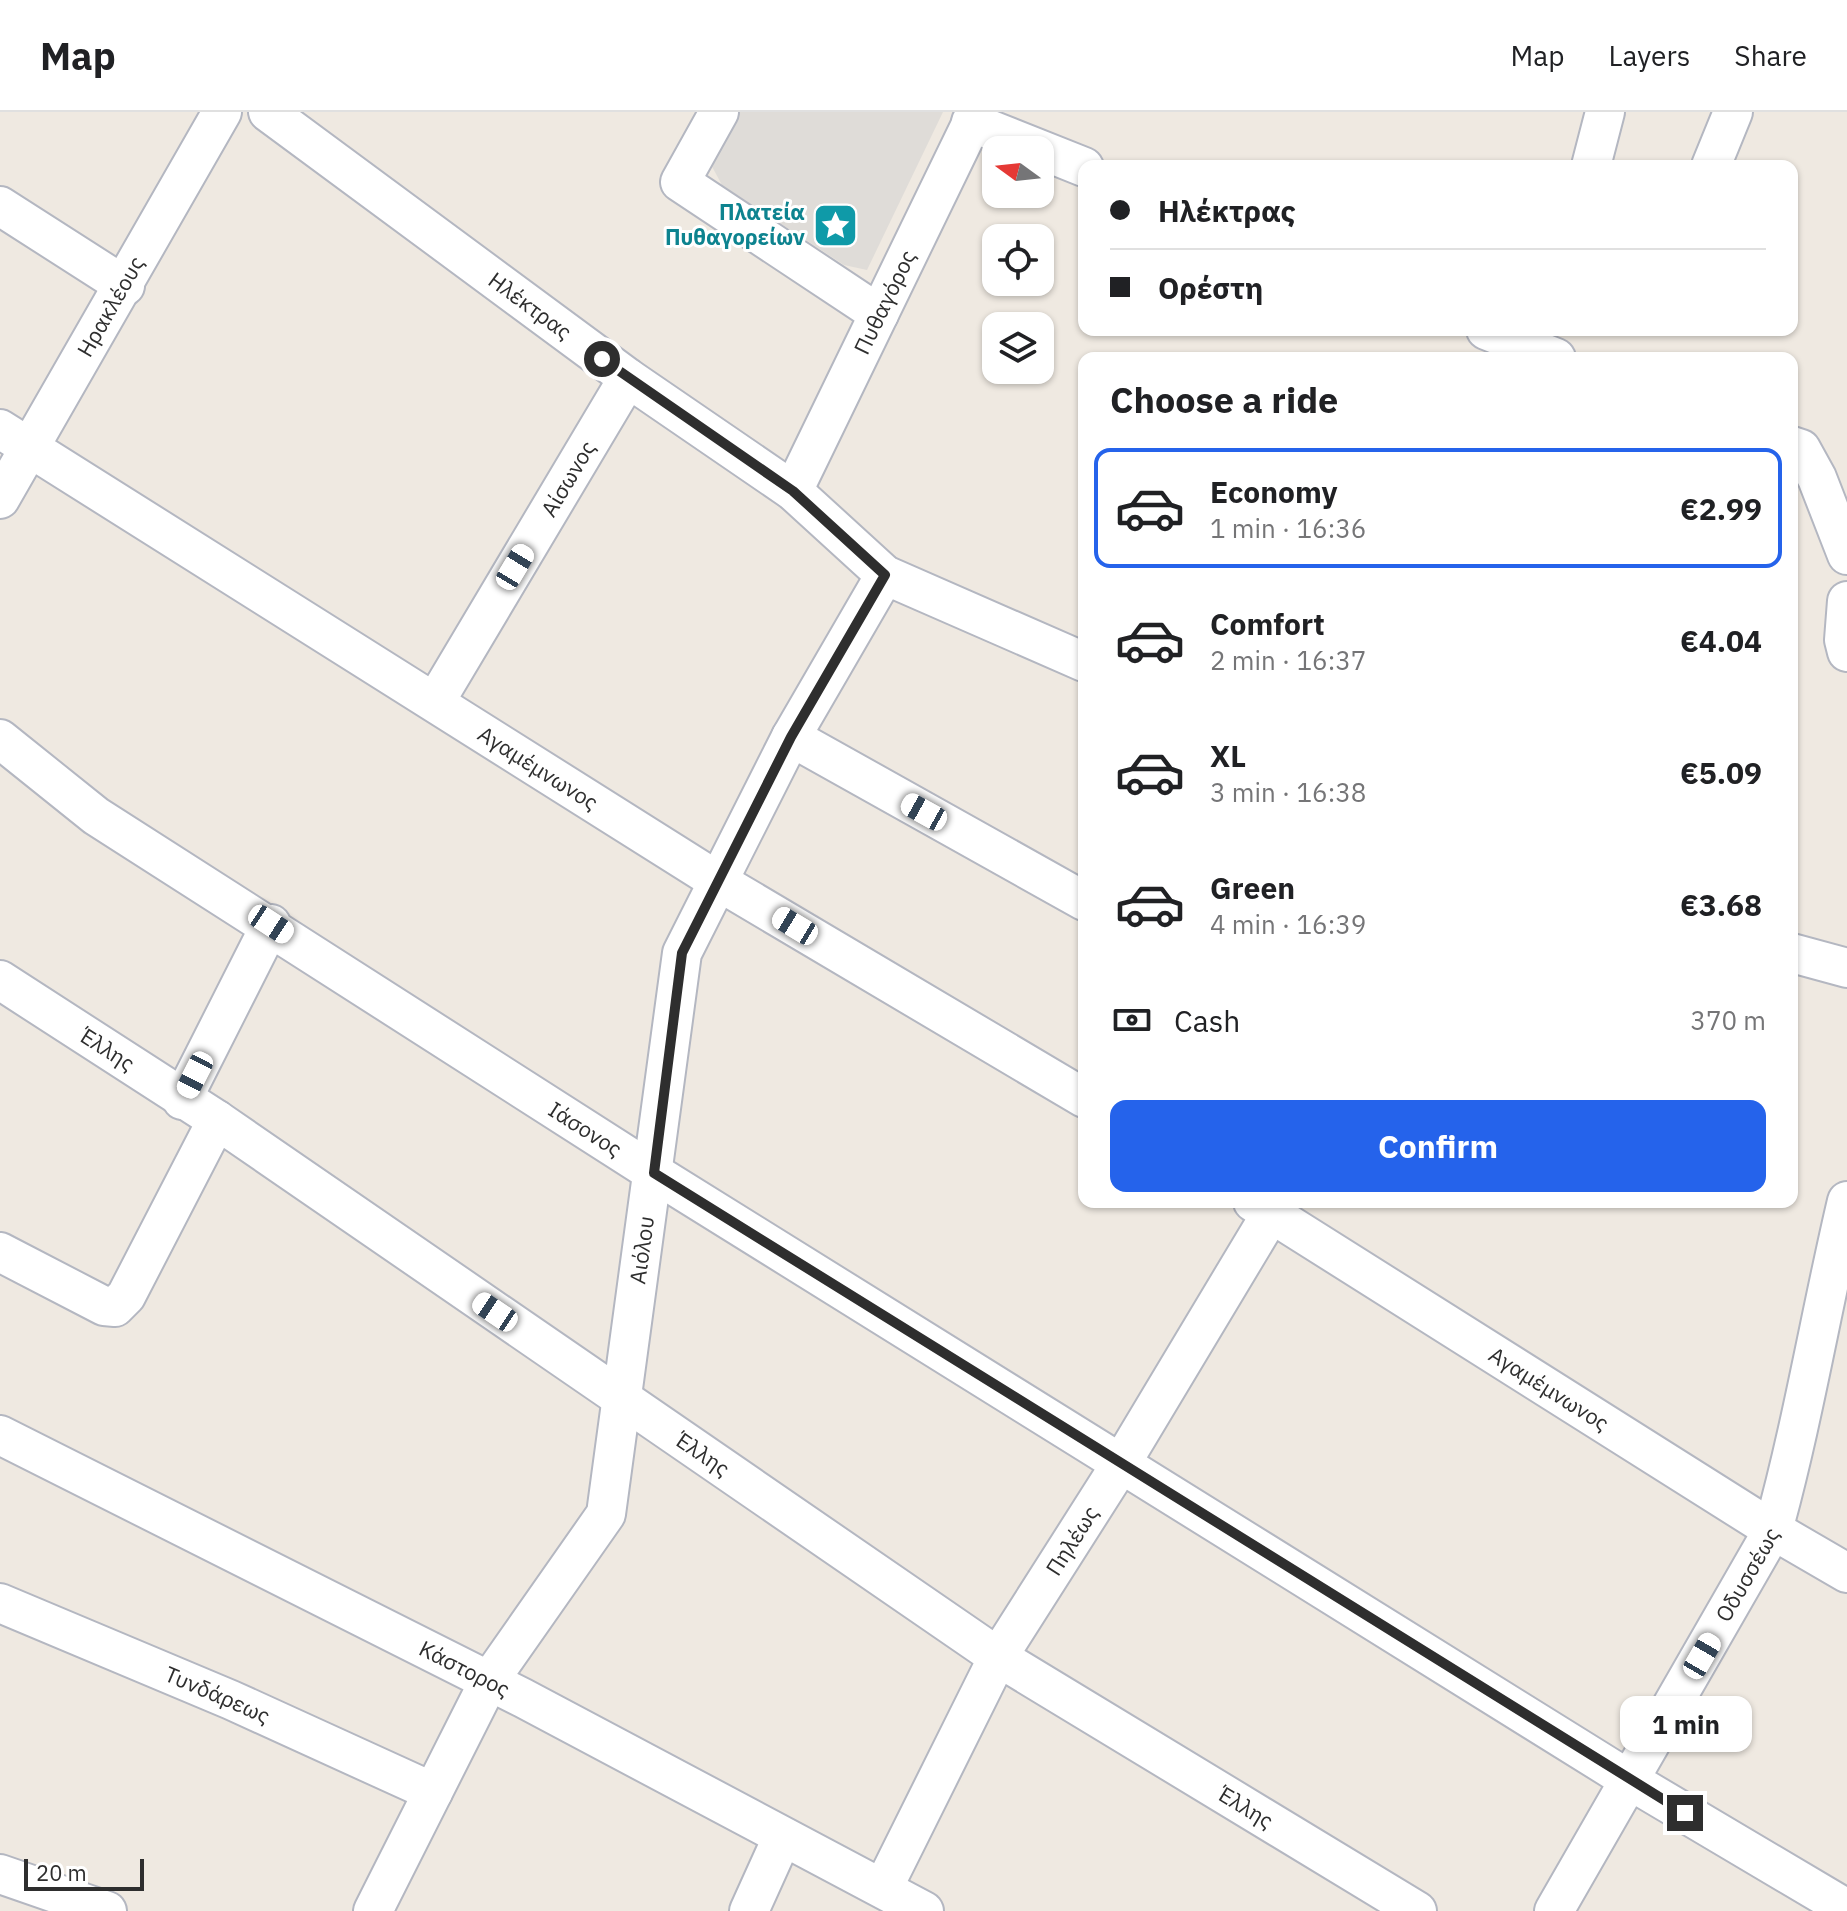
<!DOCTYPE html>
<html lang="en">
<head>
<meta charset="utf-8">
<style>
	:root { --surface:#fff; --page:#f6f6f6; --text:#202124; --muted:#757577; --line:#e0e0e0; --accent:#2563eb }
	body { margin:0; font-family:"IBM Plex Sans",sans-serif; background:var(--page); color:var(--text); height:100vh; display:flex; flex-direction:column; font-size:30px; white-space:nowrap }
	* { box-sizing:border-box; margin:0 }
	p { font-size:26px; color:var(--muted) }
	.icon { flex:none; width:44px; height:44px; fill:none; stroke:currentColor; stroke-width:2; stroke-linecap:round; stroke-linejoin:round }
	.map { position:relative; flex:1; overflow:hidden }
	.panel { position:absolute; left:1078px; top:240px; width:720px; height:856px; display:flex; flex-direction:column; background:var(--surface); border-radius:16px; box-shadow:0 2px 6px #0004 }
	.panel>* { flex:none }
	.guide { position:absolute; left:1078px; top:48px; width:720px; height:176px; border-radius:16px; box-shadow:0 2px 6px #0004; display:grid; align-content:center; height:176px; padding:0 32px; background:var(--surface) }
	.needle { width:52px; rotate:285deg }
	.buttons { position:absolute; left:982px; top:24px; display:grid; gap:16px }
	.buttons a { display:grid; place-items:center; width:72px; height:72px; border-radius:16px; background:var(--surface); box-shadow:0 2px 6px #0004; font-size:40px }
	.scale { position:absolute; left:24px; bottom:20px; width:120px; box-sizing:border-box; padding-left:8px; border:4px solid #2e2e2e; border-top:0; font-size:22px; line-height:28px; white-space:nowrap; color:#2e2e2e; -webkit-text-stroke:6px #fff; paint-order:stroke }
	.end { position:absolute; width:36px; height:36px; margin:-18px; border:10px solid #2e2e2e; background:#fff; box-shadow:0 0 0 4px #fff }
	.from { border-radius:50% }
	.bubble { position:absolute; height:56px; border-radius:16px; background:var(--surface); box-shadow:0 2px 6px #0004; font-size:26px; font-weight:700; line-height:56px; text-align:center }
	.car { position:absolute; width:24px; height:48px; margin:-24px -12px; border-radius:10px; box-shadow:0 0 6px 2px #0007; background:linear-gradient(#fff 24%,#345 0 40%,#fff 0 76%,#345 0 86%,#fff 0) }
	.guide b { display:flex; align-items:center; gap:28px; height:76px; font-size:30px }
	.guide b+b { border-top:2px solid var(--line) }
	.guide i { width:20px; height:20px; background:var(--text) }
	ul { padding:0; list-style:none }
	li { display:flex; align-items:center; gap:24px; height:120px; margin:0 16px 12px; padding:0 16px; border:4px solid transparent; border-radius:16px }
	li div { flex:1 }
	li b { display:block; font-size:30px }
	li em { font-style:normal; font-weight:700 }
	li.current { border-color:var(--accent) }
	li>.icon { width:72px; height:72px; stroke-width:1.5 }
	h2 { padding:0 32px; font-size:36px; line-height:96px }
	.pay { display:flex; align-items:center; gap:20px; height:88px; padding:0 32px; font-size:30px }
	.pay p { margin-inline-start:auto }
	.button { display:flex; gap:16px; margin-top:auto; padding:16px 32px }
	.button a { flex:1; height:92px; border-radius:16px; background:var(--accent); color:#fff; font-size:32px; font-weight:700; line-height:92px; text-align:center }
	header { display:flex; align-items:center; gap:48px; box-sizing:border-box; height:112px; padding:0 40px; background:var(--surface); border-bottom:2px solid var(--line) }
	header strong { font-size:38px }
	nav { display:flex; gap:44px; margin-inline-start:auto; font-size:28px }
	.map>svg:first-child { display:block }
	.plaza { fill:#dfdcd8 }
	.lines { fill:none; stroke-linecap:round; stroke-linejoin:round }
	.minor-casing { stroke:#b4b7c1; stroke-width:42 }
	.minor { stroke:#fff; stroke-width:38 }
	.route { stroke:#2e2e2e; stroke-width:10 }
	.labels { text-anchor:middle; stroke-width:6; stroke-linejoin:round; paint-order:stroke }
	.culture-label { font-size:22px; font-weight:bold; fill:#0d838f; stroke:#fff; text-anchor:end }
	.street-label { font-size:22px; fill:#2e2e2e; stroke:#fff }
</style>
</head>
<body>
<header>
<strong>Map</strong>
<nav><a>Map</a><a>Layers</a><a>Share</a></nav>
</header>
<div class="map">
<svg width="1847" height="1799" viewBox="0 0 1847 1799">
	<rect width="100%" height="100%" fill="#efe9e1"/>
	<path class="plaza" d="M 739,0 L 943,0 L 867,158 L 844,153 L 722,73 L 709,49 Z"/>
	<g class="lines">
		<defs>
			<g id="minor">
				<path id="s1" d="M 268,0 L 628,266 L 793,379 L 885,463 L 1084,550"/>
				<path d="M 719,0 L 680,70 L 879,202"/>
				<path d="M 971,10 L 1084,55"/>
				<path d="M 1591,54 L 1605,0"/>
				<path d="M 1711,54 L 1733,0"/>
				<path d="M 0,94 L 125,174"/>
				<path d="M 1486,218 L 1556,246"/>
				<path id="s2" d="M 0,317 L 716,768 L 1084,986"/>
				<path d="M 1792,334 L 1801,337 L 1817,366 L 1847,443"/>
				<path id="s3" d="M 793,379 L 977,0"/>
				<path id="s4" d="M 0,387 L 222,0"/>
				<path d="M 1847,489 L 1844,528 L 1847,540"/>
				<path id="s5" d="M 435,590 L 628,266"/>
				<path d="M 791,625 L 1084,789"/>
				<path id="s6" d="M 0,627 L 96,704 L 654,1061 L 1631,1669 L 1847,1797"/>
				<path d="M 1792,841 L 1847,856"/>
				<path id="s7" d="M 0,868 L 217,1008 L 998,1545 L 1417,1799"/>
				<path d="M 182,988 L 271,812"/>
				<path id="s8" d="M 1253,1090 L 1773,1418 L 1847,1461"/>
				<path d="M 0,1140 L 104,1194 L 115,1195 L 126,1184 L 217,1008"/>
				<path id="s9" d="M 0,1323 L 523,1586 L 924,1799"/>
				<path id="s10" d="M 0,1491 L 231,1588 L 433,1680"/>
				<path d="M 0,1762 L 107,1799"/>
				<path id="s11" d="M 883,1776 L 998,1545 L 1122,1350 L 1278,1090"/>
				<path id="s12" d="M 373,1799 L 489,1569 L 606,1402 L 682,841 L 791,625 L 885,463"/>
				<path d="M 749,1799 L 782,1726"/>
				<path id="s13" d="M 1554,1799 L 1773,1418 C 1803,1310 1821,1199 1847,1089"/>
			</g>
		</defs>
		<use href="#minor" class="minor-casing"/>
		<use href="#minor" class="minor"/>
	</g>
	<g class="lines">
		<path class="route" d="M 602,247 L 793,379 L 885,463 L 791,625 L 682,841 L 654,1061 L 1685,1701"/>
	</g>
	<defs>
		<symbol id="sight-square" viewBox="-11 -11 22 22"><rect x="-9" y="-9" width="18" height="18" rx="4" fill="#0f9aa8" stroke="#fff"/><path d="M0-6L1.8-2.2L6-1.7L2.9 1.2L3.7 5.4L0 3.3L-3.7 5.4L-2.9 1.2L-6-1.7L-1.8-2.2Z" fill="#fff"/></symbol>
	</defs>
	<g fill-rule="evenodd">
		<use href="#sight-square" x="810" y="88" width="51" height="51"/>
	</g>
	<g class="labels">
		<g class="culture-label">
			<text x="805" y="108">Πλατεία<tspan x="805" dy="25">Πυθαγορείων</tspan></text>
		</g>
		<g class="street-label">
			<text dy="8" stroke="none"><textPath href="#s3" startOffset="210">Πυθαγόρος</textPath></text>
			<text dy="8" stroke="none"><textPath href="#s1" startOffset="326">Ηλέκτρας</textPath></text>
			<text dy="8" stroke="none"><textPath href="#s4" startOffset="222">Ηρακλέους</textPath></text>
			<text dy="8" stroke="none"><textPath href="#s5" startOffset="260">Αίσωνος</textPath></text>
			<text dy="8" stroke="none"><textPath href="#s2" startOffset="636">Αγαμέμνωνος</textPath></text>
			<text dy="8" stroke="none"><textPath href="#s7" startOffset="128">Έλλης</textPath></text>
			<text dy="8" stroke="none"><textPath href="#s6" startOffset="704">Ιάσονος</textPath></text>
			<text dy="8" stroke="none"><textPath href="#s12" startOffset="728">Αιόλου</textPath></text>
			<text dy="8" stroke="none"><textPath href="#s8" startOffset="350">Αγαμέμνωνος</textPath></text>
			<text dy="8" stroke="none"><textPath href="#s7" startOffset="848">Έλλης</textPath></text>
			<text dy="8" stroke="none"><textPath href="#s11" startOffset="396">Πηλέως</textPath></text>
			<text dy="8" stroke="none"><textPath href="#s13" startOffset="388">Οδυσσέως</textPath></text>
			<text dy="8" stroke="none"><textPath href="#s9" startOffset="520">Κάστορος</textPath></text>
			<text dy="8" stroke="none"><textPath href="#s10" startOffset="236">Τυνδάρεως</textPath></text>
			<text dy="8" stroke="none"><textPath href="#s7" startOffset="1496">Έλλης</textPath></text>
		</g>
	</g>
</svg>
<div class="buttons">
<a><svg class="needle" viewBox="-14 -14 28 28"><path d="M0-13l5 13h-10z" fill="#e53935"/><path d="M0 13l5-13h-10z" fill="#757577"/></svg></a>
<a><svg class="icon" aria-label="locate" viewBox="0 0 24 24"><circle cx="12" cy="12" r="6"/><path d="M12 2v4M12 18v4M2 12h4M18 12h4"/></svg></a>
<a><svg class="icon" aria-label="layers" viewBox="0 0 24 24"><path d="M12 4l9 5-9 5-9-5zM3 14l9 5 9-5"/></svg></a>
</div>
<div class="scale">20 m</div>
<i class="end from" style="left:602px;top:247px"></i>
<i class="end" style="left:1685px;top:1701px"></i>
<div class="bubble" style="left:1620px;top:1584px;width:132px">1 min</div>
<i class="car" style="left:515px;top:455px;rotate:31deg"></i>
<i class="car" style="left:924px;top:700px;rotate:299deg"></i>
<i class="car" style="left:271px;top:812px;rotate:123deg"></i>
<i class="car" style="left:795px;top:814px;rotate:301deg"></i>
<i class="car" style="left:195px;top:963px;rotate:207deg"></i>
<i class="car" style="left:495px;top:1200px;rotate:304deg"></i>
<i class="car" style="left:1702px;top:1544px;rotate:30deg"></i>
<div class="guide">
<b><i class="from"></i>Ηλέκτρας</b>
<b><i></i>Ορέστη</b>
</div>
<section class="panel">
<h2>Choose a ride</h2>
<ul>
<li class="current"><svg class="icon" aria-label="car" viewBox="0 0 24 24"><path d="M5 17H2v-5l4-1 3-4h7l3 4 3 1v5h-3M9 17h6M6 11h13"/><circle cx="7" cy="17" r="2"/><circle cx="17" cy="17" r="2"/></svg><div><b>Economy</b><p>1 min · 16:36</p></div><em>€2.99</em></li>
<li><svg class="icon" aria-label="car" viewBox="0 0 24 24"><path d="M5 17H2v-5l4-1 3-4h7l3 4 3 1v5h-3M9 17h6M6 11h13"/><circle cx="7" cy="17" r="2"/><circle cx="17" cy="17" r="2"/></svg><div><b>Comfort</b><p>2 min · 16:37</p></div><em>€4.04</em></li>
<li><svg class="icon" aria-label="car" viewBox="0 0 24 24"><path d="M5 17H2v-5l4-1 3-4h7l3 4 3 1v5h-3M9 17h6M6 11h13"/><circle cx="7" cy="17" r="2"/><circle cx="17" cy="17" r="2"/></svg><div><b>XL</b><p>3 min · 16:38</p></div><em>€5.09</em></li>
<li><svg class="icon" aria-label="car" viewBox="0 0 24 24"><path d="M5 17H2v-5l4-1 3-4h7l3 4 3 1v5h-3M9 17h6M6 11h13"/><circle cx="7" cy="17" r="2"/><circle cx="17" cy="17" r="2"/></svg><div><b>Green</b><p>4 min · 16:39</p></div><em>€3.68</em></li>
</ul>
<div class="pay"><svg class="icon" aria-label="cash" viewBox="0 0 24 24"><path d="M3 7h18v10H3z"/><circle cx="12" cy="12" r="2"/></svg>Cash<p>370 m</p></div>
<div class="button"><a>Confirm</a></div>
</section>
</div>
</body>
</html>
